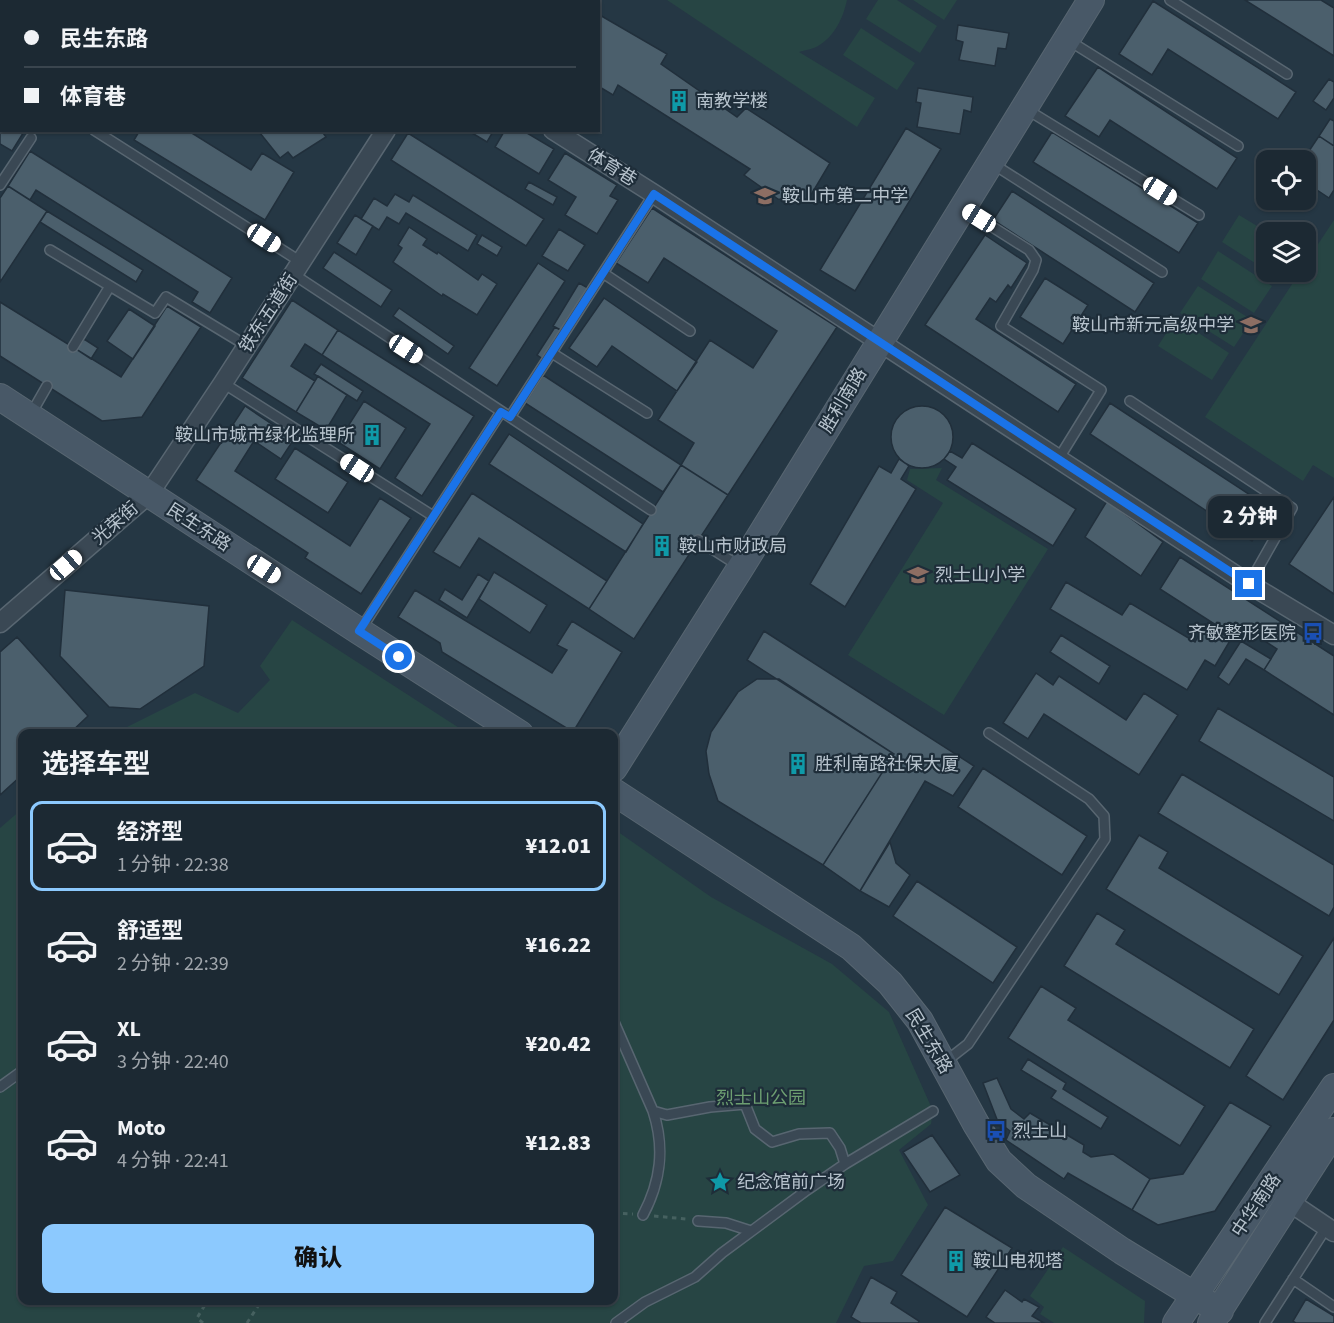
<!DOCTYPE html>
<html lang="zh">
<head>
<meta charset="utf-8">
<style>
	:root { --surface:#1c2933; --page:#25313b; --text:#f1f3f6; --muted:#a0a6ac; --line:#3a454e; --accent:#8cc9fe }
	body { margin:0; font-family:"Source Sans 3","Noto Sans SC",sans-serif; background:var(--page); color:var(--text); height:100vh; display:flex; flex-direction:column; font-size:22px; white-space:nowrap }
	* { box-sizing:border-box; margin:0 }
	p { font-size:20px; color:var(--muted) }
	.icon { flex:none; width:33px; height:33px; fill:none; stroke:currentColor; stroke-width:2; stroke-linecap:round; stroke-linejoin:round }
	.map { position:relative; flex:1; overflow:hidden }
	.side { position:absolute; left:18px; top:729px; width:600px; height:576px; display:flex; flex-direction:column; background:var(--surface); border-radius:12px; box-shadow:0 2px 4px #0004,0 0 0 2px var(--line) }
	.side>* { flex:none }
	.guide { position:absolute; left:0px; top:0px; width:600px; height:132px; box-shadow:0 2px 4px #0004,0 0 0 2px var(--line); display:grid; align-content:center; height:132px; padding:0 24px; background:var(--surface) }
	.fabs { position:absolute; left:1256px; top:150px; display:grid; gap:12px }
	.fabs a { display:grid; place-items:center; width:60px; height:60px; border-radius:12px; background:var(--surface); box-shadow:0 2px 4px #0004,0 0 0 2px var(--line); font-size:30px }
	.end { position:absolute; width:27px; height:27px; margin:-14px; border:8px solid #1a73e8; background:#fff; box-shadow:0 0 0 3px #fff }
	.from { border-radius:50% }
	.bubble { position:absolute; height:42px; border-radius:12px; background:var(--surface); box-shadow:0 2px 4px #0004,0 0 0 2px var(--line); font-size:20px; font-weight:800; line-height:42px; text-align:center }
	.car { position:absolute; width:18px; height:36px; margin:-18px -9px; border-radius:8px; box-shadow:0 0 4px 2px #0007; background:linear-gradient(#fff 24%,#345 0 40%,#fff 0 76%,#345 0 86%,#fff 0) }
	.guide b { display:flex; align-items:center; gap:21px; height:57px; font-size:22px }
	.guide b+b { border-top:2px solid var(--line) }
	.guide i { width:15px; height:15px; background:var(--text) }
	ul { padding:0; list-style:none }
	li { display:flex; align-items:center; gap:18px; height:90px; margin:0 12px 9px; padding:0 12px; border:3px solid transparent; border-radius:12px }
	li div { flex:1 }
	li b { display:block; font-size:22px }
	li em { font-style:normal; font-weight:800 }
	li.selected { border-color:var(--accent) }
	li>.icon { width:54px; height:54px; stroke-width:1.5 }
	h2 { padding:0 24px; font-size:27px; line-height:72px }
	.primary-button { display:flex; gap:12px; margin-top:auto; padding:12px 24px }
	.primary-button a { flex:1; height:69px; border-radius:12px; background:var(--accent); color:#111; font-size:24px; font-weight:800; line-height:69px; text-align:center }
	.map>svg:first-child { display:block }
	.green { fill:#274544 }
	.building { fill:#4b5f6c; stroke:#212f3b; stroke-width:1.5 }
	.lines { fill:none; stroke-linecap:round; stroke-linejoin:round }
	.service-casing { stroke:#586671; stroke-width:12 }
	.minor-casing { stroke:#586671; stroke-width:21 }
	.secondary-casing { stroke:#586671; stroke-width:28 }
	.path { stroke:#466160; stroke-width:3; stroke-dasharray:4.5 4.5; stroke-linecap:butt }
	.service { stroke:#3a4854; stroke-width:9 }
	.minor { stroke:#3a4854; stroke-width:18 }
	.secondary { stroke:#485867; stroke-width:26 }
	.route { stroke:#1a73e8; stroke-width:8 }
	.labels { text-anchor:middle; stroke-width:4.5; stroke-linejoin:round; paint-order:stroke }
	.poi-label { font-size:18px; fill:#b7c3cd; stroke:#1e2d39; text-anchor:start }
	.street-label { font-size:18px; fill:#b7c3cd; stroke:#1e2d39 }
	.park-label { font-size:18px; fill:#6d9f71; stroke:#1e2d39 }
</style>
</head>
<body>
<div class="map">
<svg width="1334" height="1323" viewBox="0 0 1334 1323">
	<rect width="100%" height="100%" fill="#253744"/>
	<path class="green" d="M 667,0 L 847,0 C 843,18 835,36 818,46 C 813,49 805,50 799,52 L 875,98 L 857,127 Z
		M 878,0 L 897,0 L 937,26 L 920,53 L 866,19 Z
		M 913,0 L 957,0 L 944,20 Z
		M 861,28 L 915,63 L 897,90 L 843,55 Z
		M 1239,215 L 1267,232 L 1266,270 L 1222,242 Z
		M 1334,220 L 1334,478 L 1313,465 L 1303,481 L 1205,417 L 1300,272 L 1305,272 L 1305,264 Z
		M 1218,251 L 1272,286 L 1254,313 L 1201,279 Z
		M 1198,286 L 1252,320 L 1234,347 L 1180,313 Z
		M 1176,318 L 1229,353 L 1212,380 L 1158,346 Z
		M 942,468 L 936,480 L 1048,549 L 944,715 L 848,655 L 943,503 L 907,480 L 910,469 Z
		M 292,620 L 467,733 L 115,733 L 195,693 L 238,713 L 270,680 L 260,666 Z
		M 22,809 L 22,1300 L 614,1300 L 614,829 L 711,897 L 832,964 L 889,1012 L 933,1111 L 931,1124 L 899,1150 L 928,1205 L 893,1261 L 864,1266 L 836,1323 L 0,1323 L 0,828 Z
		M 1063,1247 L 1145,1301 L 1144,1323 L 1054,1323 L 1040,1314 L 1044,1307 L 1030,1296 Z"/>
	<path class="building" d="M 269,0 L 325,0 L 325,2 L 268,2 Z
		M 536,0 L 580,0 L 535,2 Z
		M 1245,0 L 1321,0 L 1334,8 L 1334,56 Z
		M 1153,1 L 1296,92 L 1278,119 L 1168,49 L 1152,75 L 1119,54 Z
		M 0,10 L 2,11 L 2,56 L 0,55 Z
		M 598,14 L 667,54 L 661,64 L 737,117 L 746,108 L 830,163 L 808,200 L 778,199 L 744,175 L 750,169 L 618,85 L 613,95 L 598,86 Z
		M 958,25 L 1009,33 L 1006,49 L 998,48 L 995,66 L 959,60 L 963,42 L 956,40 Z
		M 1098,67 L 1237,158 L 1217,189 L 1110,120 L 1099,137 L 1065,116 Z
		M 1329,79 L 1334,82 L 1334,98 L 1326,110 L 1313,101 Z
		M 918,88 L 973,97 L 971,112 L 964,110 L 960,134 L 917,127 L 921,103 L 916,102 Z
		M 0,96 L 2,130 L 25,130 L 12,151 L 0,144 Z
		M 1330,119 L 1334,121 L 1334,146 L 1319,136 Z
		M 906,128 L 941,149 L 855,291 L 820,270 Z
		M 140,130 L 187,130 L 251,170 L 262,153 L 294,172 L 265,220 L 134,140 Z
		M 262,130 L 321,130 L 326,137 L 293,158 L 288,152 L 280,158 L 260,133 Z
		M 467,130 L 494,130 L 487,142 Z
		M 505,130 L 522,130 L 554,149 L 539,174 L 495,147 Z
		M 1052,132 L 1198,223 L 1179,253 L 1033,162 Z
		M 408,133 L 544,219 L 526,246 L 391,160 Z
		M 1319,136 L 1334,146 L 1334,190 L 1329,198 L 1305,182 L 1305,160 L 1303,160 Z
		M 30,151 L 232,278 L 210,313 L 192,302 L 198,292 L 36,190 L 30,200 L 8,186 Z
		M 565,153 L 617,185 L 610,196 L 618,200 L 597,234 L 565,215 L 576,197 L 548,180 Z
		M 529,182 L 557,197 L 553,205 L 525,189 Z
		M 8,186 L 47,211 L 0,282 L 0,198 Z
		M 1012,191 L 1154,283 L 1135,312 L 993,220 Z
		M 395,194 L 409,202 L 413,195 L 477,235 L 468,251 L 406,213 L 399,224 L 387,217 L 379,230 L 361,219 L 374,198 L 387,206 Z
		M 652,208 L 837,327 L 728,495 L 681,465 L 694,443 L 658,420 L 710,340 L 753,368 L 777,331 L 664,258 L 648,283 L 616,263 Z
		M 47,211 L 143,270 L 136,282 L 40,222 Z
		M 355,215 L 373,226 L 356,255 L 337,243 Z
		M 409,227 L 427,239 L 423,245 L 437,254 L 438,252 L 478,280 L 482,274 L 497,284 L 477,315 L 443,294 L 442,296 L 393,262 L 402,248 L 398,245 Z
		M 559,229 L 585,245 L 568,271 L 542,256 Z
		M 482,235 L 502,247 L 497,256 L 477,244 Z
		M 985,235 L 1027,263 L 1011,288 L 1008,285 L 996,302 L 990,298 L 976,319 L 1076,384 L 1058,412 L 925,325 Z
		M 334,252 L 392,290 L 381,307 L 323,268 Z
		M 538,263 L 565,281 L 497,386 L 469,368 Z
		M 1045,278 L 1088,305 L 1063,344 L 1020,317 Z
		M 579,283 L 588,288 L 562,331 L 553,326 Z
		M 604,298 L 697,362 L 677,391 L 612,346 L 597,367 L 569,348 Z
		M 292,300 L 338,330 L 322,355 L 305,344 L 291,366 L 315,381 L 296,412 L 242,378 Z
		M 0,302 L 121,377 L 167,306 L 201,327 L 142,417 L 102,421 L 0,356 Z
		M 399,308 L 454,346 L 448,354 L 393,316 Z
		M 129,309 L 155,326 L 133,359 L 107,341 Z
		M 555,327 L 561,330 L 543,359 L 537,355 Z
		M 338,330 L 474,416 L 422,496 L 395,478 L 430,424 L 322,355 Z
		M 84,339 L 98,348 L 91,359 L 76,349 Z
		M 321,364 L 363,391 L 357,401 L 314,374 Z
		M 543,375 L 681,465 L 663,492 L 525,403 Z
		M 318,376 L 347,395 L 326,430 L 296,412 Z
		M 364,401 L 406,428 L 380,469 L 338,442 Z
		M 1110,403 L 1273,510 L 1252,541 L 1090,434 Z
		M891 437a31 31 0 1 1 62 0a31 31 0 1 1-62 0Z
		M 245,406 L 294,439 L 281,459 L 232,426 Z
		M 232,426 L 254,441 L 235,471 L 350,546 L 380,498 L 411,518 L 361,594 L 305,558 L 308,553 L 196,480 Z
		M 509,434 L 643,524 L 626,552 L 489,464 Z
		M 972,443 L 1076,509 L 1053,546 L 947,480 L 956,467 L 944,459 L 950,451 L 962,458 Z
		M 295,448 L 348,482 L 328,513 L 275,479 Z
		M 899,459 L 909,466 L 901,479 L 916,489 L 845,607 L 810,584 L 879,466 L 891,473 Z
		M 681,465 L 728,495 L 634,639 L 589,609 Z
		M 472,493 L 607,581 L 589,609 L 479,538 L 460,568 L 433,552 Z
		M 1334,497 L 1334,594 L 1289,564 Z
		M 1107,501 L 1163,542 L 1141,576 L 1085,537 Z
		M 1180,557 L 1334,656 L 1334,715 L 1264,670 L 1277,649 L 1240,625 L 1233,636 L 1160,589 Z
		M 494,572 L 547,605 L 530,633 L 479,599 Z
		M 478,574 L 489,581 L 467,618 L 439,600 L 445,589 L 462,600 Z
		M 1066,582 L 1122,615 L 1130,603 L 1195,642 L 1205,624 L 1231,639 L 1215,666 L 1205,660 L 1187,690 L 1050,609 Z
		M 65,590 L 209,606 L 204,666 L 140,709 L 109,707 L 60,656 Z
		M 415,590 L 552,673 L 567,650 L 557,645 L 572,621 L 622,652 L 573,732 L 442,652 L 440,643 L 398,617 Z
		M 764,631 L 974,766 L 953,796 L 925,781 L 860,891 L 823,865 L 894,754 L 747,660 Z
		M 1061,635 L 1110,666 L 1099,684 L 1050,652 Z
		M 17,637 L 88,716 L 69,734 L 22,734 L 22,775 L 0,795 L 0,652 Z
		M 1241,641 L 1271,659 L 1264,670 L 1246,659 L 1229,685 L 1218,677 Z
		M 1036,673 L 1053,685 L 1059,676 L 1126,720 L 1144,693 L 1178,715 L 1139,775 L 1044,714 L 1028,739 L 1003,723 Z
		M 757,679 L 779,679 L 894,754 L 823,865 L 718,801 L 709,774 L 706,751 L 711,732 L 738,692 Z
		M 1218,708 L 1334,777 L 1334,821 L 1199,741 Z
		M 983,768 L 1087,836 L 1062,875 L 958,807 Z
		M 1182,774 L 1334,865 L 1334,907 L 1329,916 L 1158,813 Z
		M 1139,835 L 1168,852 L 1159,868 L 1303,956 L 1279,995 L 1106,889 Z
		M 890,842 L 896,863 L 910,875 L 889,907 L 860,891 Z
		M 917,881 L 1017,947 L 993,983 L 893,916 Z
		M 1097,913 L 1125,930 L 1116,944 L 1254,1029 L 1230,1068 L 1064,966 Z
		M 1334,938 L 1334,1020 L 1283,1100 L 1246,1076 Z
		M 1041,986 L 1076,1008 L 1068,1020 L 1205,1106 L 1180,1146 L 1008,1038 Z
		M 1028,1059 L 1066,1083 L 1063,1089 L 1108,1117 L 1101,1129 L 1051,1098 L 1056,1091 L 1021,1070 Z
		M 997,1078 L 1011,1109 L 1024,1119 L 1030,1113 L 1084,1145 L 1083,1152 L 1091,1157 L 1113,1154 L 1150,1179 L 1132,1210 L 1068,1173 L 1064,1179 L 1006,1140 L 1010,1131 L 998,1122 L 983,1083 Z
		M 1230,1102 L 1271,1126 L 1215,1211 L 1158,1225 L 1132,1210 L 1150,1179 L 1183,1174 Z
		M 932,1135 L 960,1175 L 930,1192 L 903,1152 Z
		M 945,1207 L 1012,1248 L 967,1317 L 901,1275 Z
		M 871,1277 L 897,1292 L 891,1303 L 919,1321 L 918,1323 L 861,1323 L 851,1317 Z
		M 1005,1290 L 1022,1302 L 1024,1299 L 1039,1307 L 1032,1316 L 1044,1323 L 995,1323 L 986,1317 Z
		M 1306,1299 L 1334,1316 L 1334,1323 L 1296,1323 L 1293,1321 Z"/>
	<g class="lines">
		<defs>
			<path id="service" d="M 1170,0 L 1287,74
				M 1068,40 L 1238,146
				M 0,71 L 2,72
				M 1026,109 L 1199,215
				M 94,130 L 301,262
				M 993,164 L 1162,272
				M 0,185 L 31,138
				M 964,209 L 1029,250 L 1036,260 L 1033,270 L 1001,326 L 1101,390 L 1059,458
				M 50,250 L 155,313 L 166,297 L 247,346
				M 603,273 L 690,331
				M 293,274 L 651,510
				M 73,347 L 110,286
				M 552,353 L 647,413
				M 223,383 L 433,516
				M 1130,401 L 1292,508 L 1249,584
				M 31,414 L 47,386
				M 510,417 L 654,194
				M 698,540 L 739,566
				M 361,629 L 501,412
				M 614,1022 L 653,1111 L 667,1115 L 710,1107 L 745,1104 L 755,1129 L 772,1142 L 799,1134 L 830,1133 L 840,1148 L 845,1164
				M 945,1062 L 968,1044 L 1105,839 L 1104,816 L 1089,799 L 989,733
				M 0,1087 L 22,1071
				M 643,1215 C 661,1181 665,1148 653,1111
				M 698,1221 L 726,1223 L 751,1231
				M 1293,1279 L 1334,1307
				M 616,1323 L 645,1302 L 695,1277 L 722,1253 L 807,1190 L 845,1164 L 933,1111
				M 1265,1323 L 1326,1228"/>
			<path id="minor" d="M 358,0 L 360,2
				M 469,2 L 470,0
				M 553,130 L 654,194 L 1249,584 L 1334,635
				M 0,623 L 149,494 L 223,383 L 386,130
				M 1288,1201 L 1334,1232"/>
			<path id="secondary" d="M 0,397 L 359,631 L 520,734
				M 614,768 L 741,567 L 1091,0
				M 614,792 L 851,947 L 890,983 L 920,1021 L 976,1124 L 999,1161 L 1026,1186 L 1122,1251 L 1220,1311
				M 1176,1323 L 1334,1087
				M 1211,1323 L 1334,1131"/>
		</defs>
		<use href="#service" class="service-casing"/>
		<use href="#minor" class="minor-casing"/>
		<use href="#secondary" class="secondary-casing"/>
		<path class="path" d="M 614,1213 L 633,1214
			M 654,1216 L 686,1219
			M 203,1323 L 197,1318 L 208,1300
			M 247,1323 L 262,1300"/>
		<use href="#service" class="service"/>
		<use href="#minor" class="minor"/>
		<use href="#secondary" class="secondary"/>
	</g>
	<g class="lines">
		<path class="route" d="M 399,657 L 359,631 L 501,412 L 510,417 L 654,194 L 1249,584"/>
	</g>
	<defs>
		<symbol id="building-bare" viewBox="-9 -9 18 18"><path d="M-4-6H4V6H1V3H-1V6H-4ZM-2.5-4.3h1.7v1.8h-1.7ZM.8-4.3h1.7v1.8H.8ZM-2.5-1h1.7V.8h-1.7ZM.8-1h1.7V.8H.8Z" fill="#0f9aa8" stroke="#1e2d39" stroke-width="2.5" paint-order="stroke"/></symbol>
		<symbol id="school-bare" viewBox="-9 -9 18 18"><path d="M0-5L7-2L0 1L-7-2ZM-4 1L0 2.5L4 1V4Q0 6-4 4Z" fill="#8d6e63" stroke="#1e2d39" stroke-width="2.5" paint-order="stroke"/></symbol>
		<symbol id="bus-bare" viewBox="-9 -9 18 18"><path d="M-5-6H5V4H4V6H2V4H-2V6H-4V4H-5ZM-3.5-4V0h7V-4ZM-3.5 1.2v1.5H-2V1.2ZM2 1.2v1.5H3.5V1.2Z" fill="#1a4fb4" stroke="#1e2d39" stroke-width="2.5" paint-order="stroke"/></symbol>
		<symbol id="sight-bare" viewBox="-9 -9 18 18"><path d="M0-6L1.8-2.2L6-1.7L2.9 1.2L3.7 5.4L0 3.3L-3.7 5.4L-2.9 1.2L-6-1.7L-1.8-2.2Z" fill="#0f9aa8" stroke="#1e2d39" stroke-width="2.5" paint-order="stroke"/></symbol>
	</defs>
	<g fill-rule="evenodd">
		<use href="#building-bare" x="664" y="86" width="30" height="30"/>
		<use href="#school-bare" x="750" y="181" width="30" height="30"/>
		<use href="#school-bare" x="1236" y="310" width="30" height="30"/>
		<use href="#building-bare" x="357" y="420" width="30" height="30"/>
		<use href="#building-bare" x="647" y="531" width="30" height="30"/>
		<use href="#school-bare" x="903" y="560" width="30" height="30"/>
		<use href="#bus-bare" x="1298" y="618" width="30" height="30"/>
		<use href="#building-bare" x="783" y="749" width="30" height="30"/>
		<use href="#bus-bare" x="981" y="1116" width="30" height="30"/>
		<use href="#sight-bare" x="705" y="1167" width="30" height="30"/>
		<use href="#building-bare" x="941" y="1246" width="30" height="30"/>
	</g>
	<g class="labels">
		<g class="poi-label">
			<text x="696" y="107">南教学楼</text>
			<text x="782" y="202">鞍山市第二中学</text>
			<text x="1234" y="331" text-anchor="end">鞍山市新元高级中学</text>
			<text x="355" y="441" text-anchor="end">鞍山市城市绿化监理所</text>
			<text x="679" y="552">鞍山市财政局</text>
			<text x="935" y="581">烈士山小学</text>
			<text x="1296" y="639" text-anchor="end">齐敏整形医院</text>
			<text x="815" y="770">胜利南路社保大厦</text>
			<text x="1013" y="1137">烈士山</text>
			<text x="737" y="1188">纪念馆前广场</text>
			<text x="973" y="1267">鞍山电视塔</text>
		</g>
		<g class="street-label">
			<text transform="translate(612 167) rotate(32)" y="6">体育巷</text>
			<text transform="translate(268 313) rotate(-57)" y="6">铁东五道街</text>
			<text transform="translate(843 400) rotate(-59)" y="6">胜利南路</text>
			<text transform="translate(115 523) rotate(-41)" y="6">光荣街</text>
			<text transform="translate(199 527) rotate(33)" y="6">民生东路</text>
			<text transform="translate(929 1041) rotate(59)" y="6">民生东路</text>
			<text transform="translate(1256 1205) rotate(-56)" y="6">中华南路</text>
		</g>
		<g class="park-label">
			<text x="761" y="1104">烈士山公园</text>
		</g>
	</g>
</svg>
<div class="fabs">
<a><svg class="icon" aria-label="locate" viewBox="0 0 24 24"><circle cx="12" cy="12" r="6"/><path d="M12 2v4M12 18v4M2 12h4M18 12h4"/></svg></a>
<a><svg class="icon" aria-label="layers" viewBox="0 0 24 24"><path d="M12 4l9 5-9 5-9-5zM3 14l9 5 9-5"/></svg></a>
</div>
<i class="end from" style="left:399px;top:657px"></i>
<i class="end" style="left:1249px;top:584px"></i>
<div class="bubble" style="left:1208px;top:496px;width:84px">2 分钟</div>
<i class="car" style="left:1160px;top:191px;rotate:122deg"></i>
<i class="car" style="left:979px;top:218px;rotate:302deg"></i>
<i class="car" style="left:264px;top:238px;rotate:123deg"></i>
<i class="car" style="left:406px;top:349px;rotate:123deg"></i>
<i class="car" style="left:357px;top:468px;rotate:303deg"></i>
<i class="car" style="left:66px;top:565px;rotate:49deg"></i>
<i class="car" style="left:264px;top:569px;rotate:123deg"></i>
<div class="guide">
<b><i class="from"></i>民生东路</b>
<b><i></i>体育巷</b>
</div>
<section class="side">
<h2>选择车型</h2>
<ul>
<li class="selected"><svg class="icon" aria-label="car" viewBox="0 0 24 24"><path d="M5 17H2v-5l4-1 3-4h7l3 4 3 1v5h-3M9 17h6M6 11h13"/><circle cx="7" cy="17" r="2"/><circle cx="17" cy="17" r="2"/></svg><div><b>经济型</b><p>1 分钟 · 22:38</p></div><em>¥12.01</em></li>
<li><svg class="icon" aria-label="car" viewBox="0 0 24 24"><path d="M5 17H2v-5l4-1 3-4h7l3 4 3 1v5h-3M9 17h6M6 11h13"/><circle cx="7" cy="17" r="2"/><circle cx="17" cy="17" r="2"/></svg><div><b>舒适型</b><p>2 分钟 · 22:39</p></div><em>¥16.22</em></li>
<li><svg class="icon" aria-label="car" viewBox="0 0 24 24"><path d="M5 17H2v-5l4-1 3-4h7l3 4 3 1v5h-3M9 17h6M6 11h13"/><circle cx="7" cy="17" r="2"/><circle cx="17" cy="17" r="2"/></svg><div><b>XL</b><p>3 分钟 · 22:40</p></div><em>¥20.42</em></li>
<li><svg class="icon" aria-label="car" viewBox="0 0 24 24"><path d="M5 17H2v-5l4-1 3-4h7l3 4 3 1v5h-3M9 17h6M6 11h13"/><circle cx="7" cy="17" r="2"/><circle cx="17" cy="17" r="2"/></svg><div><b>Moto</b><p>4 分钟 · 22:41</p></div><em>¥12.83</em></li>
</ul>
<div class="primary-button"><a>确认</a></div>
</section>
</div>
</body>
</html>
